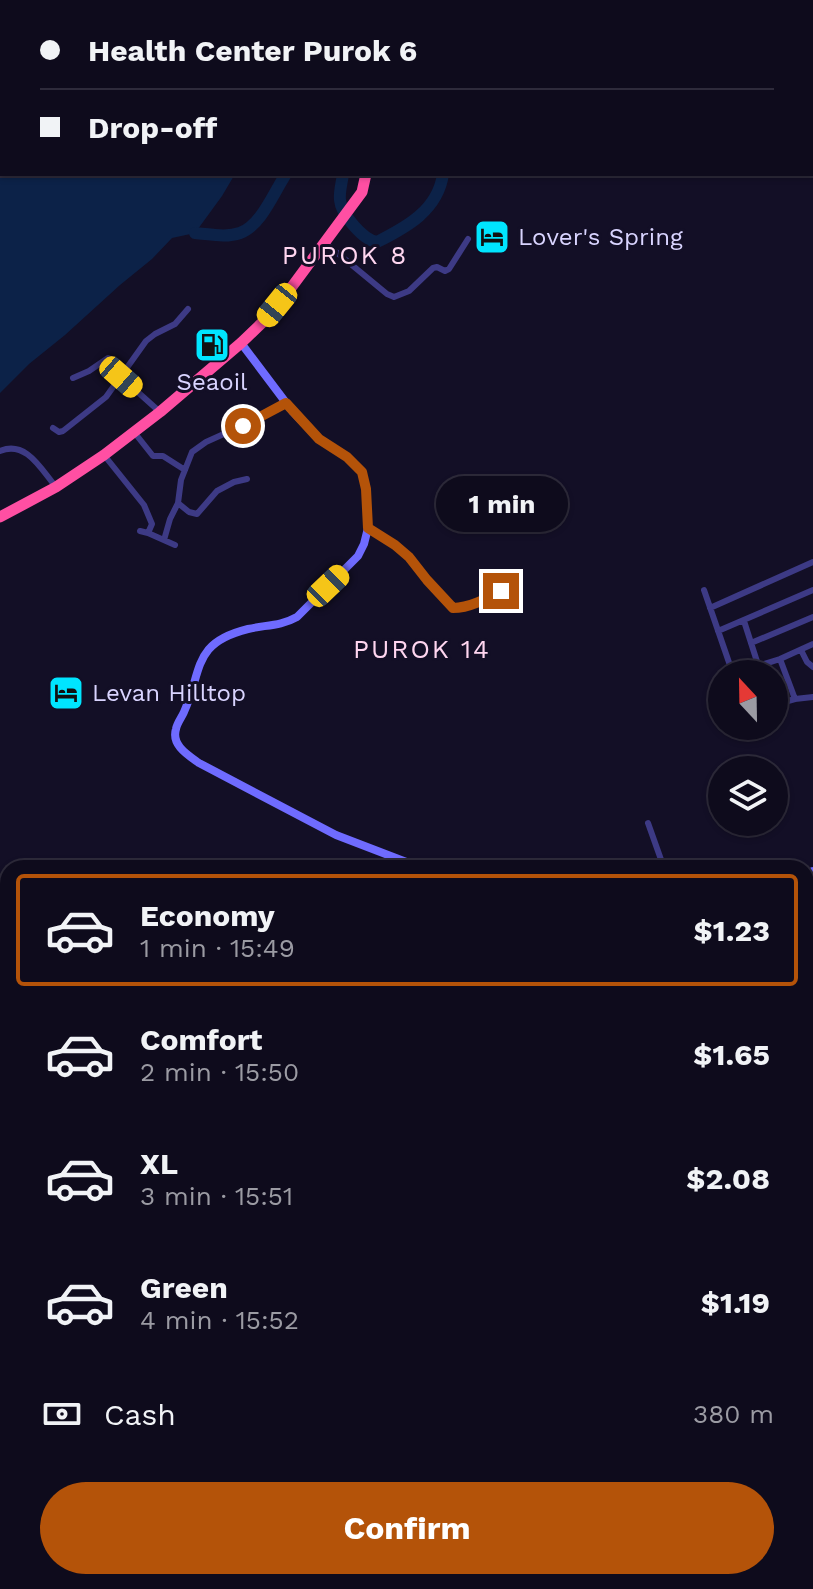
<!DOCTYPE html>
<html lang="en">
<head>
<meta charset="utf-8">
<style>
	:root { --surface:#0e0b1c; --page:#1c1929; --text:#f1f3f6; --muted:#9b9ba3; --line:#2e2b3b; --accent:#b45309 }
	body { margin:0; font-family:"Work Sans",sans-serif; background:var(--page); color:var(--text); height:100vh; display:flex; flex-direction:column; font-size:30px; white-space:nowrap }
	* { box-sizing:border-box; margin:0 }
	p { font-size:26px; color:var(--muted) }
	.icon { flex:none; width:44px; height:44px; fill:none; stroke:currentColor; stroke-width:2; stroke-linecap:round; stroke-linejoin:round }
	.map { position:relative; flex:1; overflow:hidden }
	.side { position:absolute; left:0px; top:860px; width:814px; height:730px; display:flex; flex-direction:column; background:var(--surface); border-radius:24px 24px 0 0; box-shadow:0 2px 6px #0004,0 0 0 2px var(--line) }
	.side>* { flex:none }
	.banner { position:absolute; left:0px; top:0px; width:814px; height:176px; box-shadow:0 2px 6px #0004,0 0 0 2px var(--line); display:grid; align-content:center; height:176px; padding:0 40px; background:var(--surface) }
	.needle { width:52px; rotate:338deg }
	.controls { position:absolute; left:708px; top:660px; display:grid; gap:16px }
	.controls a { display:grid; place-items:center; width:80px; height:80px; border-radius:50%; background:var(--surface); box-shadow:0 2px 6px #0004,0 0 0 2px var(--line); font-size:40px }
	.end { position:absolute; width:36px; height:36px; margin:-18px; border:10px solid #b45309; background:#fff; box-shadow:0 0 0 4px #fff }
	.from { border-radius:50% }
	.bubble { position:absolute; height:56px; border-radius:28px; background:var(--surface); box-shadow:0 2px 6px #0004,0 0 0 2px var(--line); font-size:26px; font-weight:700; line-height:56px; text-align:center }
	.car { position:absolute; width:24px; height:48px; margin:-24px -12px; border-radius:10px; box-shadow:0 0 6px 2px #0007; background:linear-gradient(#f5c518 24%,#345 0 40%,#f5c518 0 76%,#345 0 86%,#f5c518 0) }
	.banner b { display:flex; align-items:center; gap:28px; height:76px; font-size:30px }
	.banner b+b { border-top:2px solid var(--line) }
	.banner i { width:20px; height:20px; background:var(--text) }
	ul { padding:14px 0 0; list-style:none }
	li { display:flex; align-items:center; gap:24px; height:112px; margin:0 16px 12px; padding:0 24px; border:4px solid transparent; border-radius:8px }
	li div { flex:1 }
	li b { display:block; font-size:30px }
	li em { font-style:normal; font-weight:700 }
	li.selected { border-color:var(--accent) }
	li>.icon { width:72px; height:72px; stroke-width:1.5 }
	.pay { display:flex; align-items:center; gap:20px; height:88px; padding:0 40px; font-size:30px }
	.pay p { margin-inline-start:auto }
	.button { display:flex; gap:16px; margin-top:auto; padding:16px 40px }
	.button a { flex:1; height:92px; border-radius:48px; background:var(--accent); color:#fff; font-size:32px; font-weight:700; line-height:92px; text-align:center }
	.map>svg:first-child { display:block }
	.water { fill:#0c2248 }
	.lines { fill:none; stroke-linecap:round; stroke-linejoin:round }
	.stream { stroke:#0c2248; stroke-width:2 }
	.river { stroke:#0c2248; stroke-width:12 }
	.street { stroke:#3d3a85; stroke-width:6 }
	.secondary { stroke:#6f6bff; stroke-width:8 }
	.highway { stroke:#ff4fa3; stroke-width:11 }
	.route { stroke:#b45309; stroke-width:10 }
	.labels { text-anchor:middle; stroke-width:6; stroke-linejoin:round; paint-order:stroke }
	.poi-label { font-size:24px; fill:#d9d4ff; stroke:#130f26; text-anchor:start }
	.neighbourhood-label { font-size:26px; letter-spacing:2px; fill:#ffd6f0; stroke:#130f26 }
</style>
</head>
<body>
<div class="map">
<svg width="813" height="1589" viewBox="0 0 813 1589">
	<rect width="100%" height="100%" fill="#130f26"/>
	<path class="water" d="M 0,0 L 408,0 L 407,2 L 2,2 L 2,174 L 235,174 L 222,196 L 195,233 L 172,238 L 152,259 L 120,285 L 65,335 L 29,364 L 0,393 Z
		M 0,1211 L 8,1224 L 8,1281 L 0,1284 Z"/>
	<g class="lines">
		<path class="stream" d="M 806,1145 L 813,1145"/>
		<path class="river" d="M 343,174 C 342,182 339,192 340,200 C 341,214 363,240 377,242 C 407,227 438,210 443,174
			M 195,233 C 209,234 226,238 240,233 C 261,226 274,192 286,174
			M 41,1582 L 46,1589"/>
		<path class="street" d="M 324,242 L 387,294 L 394,297 L 409,291 L 433,268 L 437,267 L 445,271 L 449,269 L 468,239
			M 121,377 L 160,412
			M 73,378 L 89,371 L 108,358 L 113,360 L 125,372
			M 53,428 L 59,432 L 63,431 L 106,397 L 146,341 L 155,334 L 175,324 L 188,309
			M 134,432 L 153,456 L 163,456 L 185,470
			M 0,451 C 26,440 41,469 56,487
			M 104,455 L 144,505 L 152,524 L 148,533 L 140,531
			M 178,503 L 189,512 L 197,514 L 217,491 L 234,482 L 247,479
			M 368,528 L 395,545 L 409,557 L 427,580 L 453,608 C 470,608 486,599 501,591
			M 148,533 L 175,545
			M 164,540 L 170,519 L 178,503 L 181,480 L 192,452 L 206,442 L 257,419 L 286,403
			M 704,590 L 733,674
			M 710,608 L 813,562
			M 744,621 L 761,674
			M 718,631 L 813,590
			M 751,643 L 813,617
			M 801,650 L 807,662 L 813,667
			M 780,659 L 795,699
			M 758,666 L 780,659 L 813,644
			M 719,696 L 722,695
			M 774,705 L 795,699 L 813,697
			M 648,823 L 664,868
			M 0,984 L 8,993
			M 806,1294 L 813,1291
			M 806,1335 L 813,1355"/>
		<path class="secondary" d="M 241,343 L 293,412 L 319,439 L 347,457 L 362,472 L 366,489 L 368,528 L 364,544 L 358,556 L 297,617 C 281,626 265,625 248,629 C 192,643 203,669 184,712 C 182,717 177,723 176,729 C 171,745 188,755 199,763 L 336,835 L 422,868
			M 806,874 L 813,871
			M 806,1036 L 813,1039"/>
		<path class="highway" d="M 446,2 L 448,0
			M 0,517 L 56,487 L 104,455 L 160,412 L 241,343 L 267,318 L 288,292 L 362,192 L 366,174"/>
	</g>
	<g class="lines">
		<path class="route" d="M 243,426 L 286,403 L 319,439 L 347,457 L 362,472 L 366,489 L 368,528 L 395,545 L 409,557 L 427,580 L 453,608 C 469,608 486,599 501,591"/>
	</g>
	<defs>
		<symbol id="hotel-square" viewBox="-11 -11 22 22"><rect x="-9" y="-9" width="18" height="18" rx="4" fill="#00e5ff" stroke="#130f26"/><path d="M-6-4.5h1.5V1H6V5H4.5V3h-9V5H-6ZM-4 0a1.8 1.8 0 1 1 3.6 0ZM.5 0V-2.5h3Q6-2.5 6 0Z" fill="#111"/></symbol>
		<symbol id="fuel-square" viewBox="-11 -11 22 22"><rect x="-9" y="-9" width="18" height="18" rx="4" fill="#00e5ff" stroke="#130f26"/><path d="M-5.5-6h7V0h2V4h1.3V-2.5L3-4.5l.8-.8L6-3V5H2.5V1h-1V6h-7ZM-4.2-4.7v3.2H.2V-4.7Z" fill="#111"/></symbol>
	</defs>
	<g fill-rule="evenodd">
		<use href="#hotel-square" x="472" y="217" width="40" height="40"/>
		<use href="#fuel-square" x="192" y="325" width="40" height="40"/>
		<use href="#hotel-square" x="46" y="673" width="40" height="40"/>
	</g>
	<g class="labels">
		<g class="poi-label">
			<text x="518" y="245">Lover's Spring</text>
			<text x="212" y="390" text-anchor="middle">Seaoil</text>
			<text x="92" y="701">Levan Hilltop</text>
		</g>
		<g class="neighbourhood-label">
			<text x="345" y="264">PUROK 8</text>
			<text x="422" y="658">PUROK 14</text>
		</g>
	</g>
</svg>
<div class="controls">
<a><svg class="needle" viewBox="-14 -14 28 28"><path d="M0-13l5 13h-10z" fill="#e53935"/><path d="M0 13l5-13h-10z" fill="#9b9ba3"/></svg></a>
<a><svg class="icon" aria-label="layers" viewBox="0 0 24 24"><path d="M12 4l9 5-9 5-9-5zM3 14l9 5 9-5"/></svg></a>
</div>
<i class="end from" style="left:243px;top:426px"></i>
<i class="end" style="left:501px;top:591px"></i>
<div class="bubble" style="left:436px;top:476px;width:132px">1 min</div>
<i class="car" style="left:277px;top:305px;rotate:219deg"></i>
<i class="car" style="left:121px;top:377px;rotate:131deg"></i>
<i class="car" style="left:328px;top:586px;rotate:46deg"></i>
<div class="banner">
<b><i class="from"></i>Health Center Purok 6</b>
<b><i></i>Drop-off</b>
</div>
<section class="side">
<ul>
<li class="selected"><svg class="icon" aria-label="car" viewBox="0 0 24 24"><path d="M5 17H2v-5l4-1 3-4h7l3 4 3 1v5h-3M9 17h6M6 11h13"/><circle cx="7" cy="17" r="2"/><circle cx="17" cy="17" r="2"/></svg><div><b>Economy</b><p>1 min · 15:49</p></div><em>$1.23</em></li>
<li><svg class="icon" aria-label="car" viewBox="0 0 24 24"><path d="M5 17H2v-5l4-1 3-4h7l3 4 3 1v5h-3M9 17h6M6 11h13"/><circle cx="7" cy="17" r="2"/><circle cx="17" cy="17" r="2"/></svg><div><b>Comfort</b><p>2 min · 15:50</p></div><em>$1.65</em></li>
<li><svg class="icon" aria-label="car" viewBox="0 0 24 24"><path d="M5 17H2v-5l4-1 3-4h7l3 4 3 1v5h-3M9 17h6M6 11h13"/><circle cx="7" cy="17" r="2"/><circle cx="17" cy="17" r="2"/></svg><div><b>XL</b><p>3 min · 15:51</p></div><em>$2.08</em></li>
<li><svg class="icon" aria-label="car" viewBox="0 0 24 24"><path d="M5 17H2v-5l4-1 3-4h7l3 4 3 1v5h-3M9 17h6M6 11h13"/><circle cx="7" cy="17" r="2"/><circle cx="17" cy="17" r="2"/></svg><div><b>Green</b><p>4 min · 15:52</p></div><em>$1.19</em></li>
</ul>
<div class="pay"><svg class="icon" aria-label="cash" viewBox="0 0 24 24"><path d="M3 7h18v10H3z"/><circle cx="12" cy="12" r="2"/></svg>Cash<p>380 m</p></div>
<div class="button"><a>Confirm</a></div>
</section>
</div>
</body>
</html>
